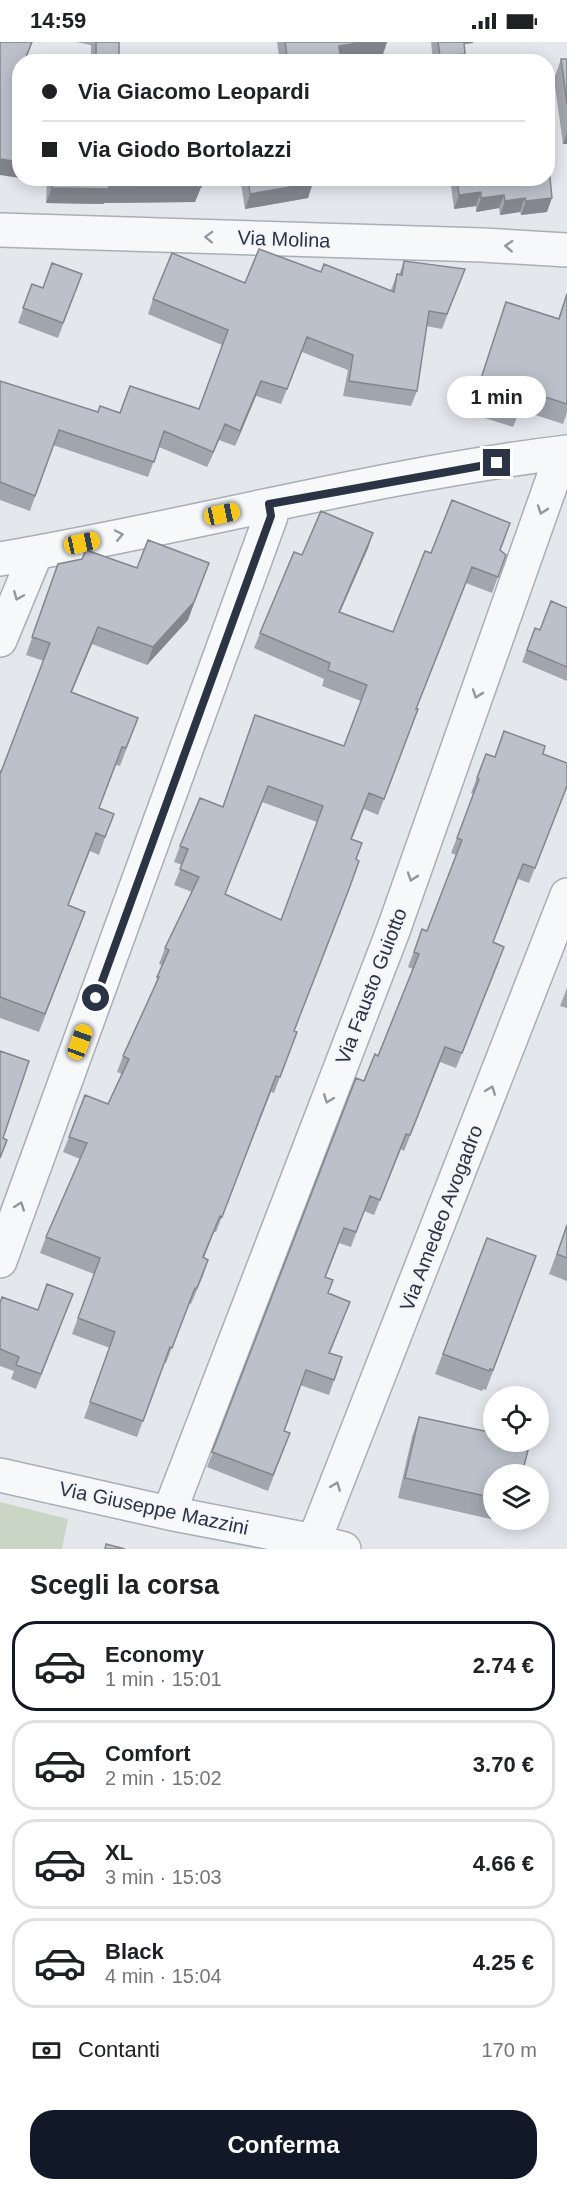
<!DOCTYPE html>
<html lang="it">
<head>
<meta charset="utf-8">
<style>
	:root { --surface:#fff; --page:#f6f6f6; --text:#202124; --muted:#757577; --line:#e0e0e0; --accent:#111827 }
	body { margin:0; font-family:Helvetica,sans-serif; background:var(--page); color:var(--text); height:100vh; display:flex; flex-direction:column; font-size:22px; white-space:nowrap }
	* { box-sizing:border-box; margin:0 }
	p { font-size:20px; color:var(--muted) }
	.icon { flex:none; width:33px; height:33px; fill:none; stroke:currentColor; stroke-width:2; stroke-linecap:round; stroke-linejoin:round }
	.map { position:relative; height:1507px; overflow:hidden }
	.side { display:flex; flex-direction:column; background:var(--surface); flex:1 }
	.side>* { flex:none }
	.guide { position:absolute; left:12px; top:12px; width:543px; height:132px; border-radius:24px; box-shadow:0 3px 15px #0003; display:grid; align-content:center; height:132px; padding:0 30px; background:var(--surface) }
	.fabs { position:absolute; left:483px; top:1344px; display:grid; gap:12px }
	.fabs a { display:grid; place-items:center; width:66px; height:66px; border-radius:50%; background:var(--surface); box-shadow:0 3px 15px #0003; font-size:30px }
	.end { position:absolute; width:27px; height:27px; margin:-14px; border:8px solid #2b3445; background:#fff; box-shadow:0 0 0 3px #fff }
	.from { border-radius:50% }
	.bubble { position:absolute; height:42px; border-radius:21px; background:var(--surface); box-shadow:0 3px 15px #0003; font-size:20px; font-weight:800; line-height:42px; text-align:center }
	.car { position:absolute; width:18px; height:36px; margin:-18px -9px; border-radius:8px; box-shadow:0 0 4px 2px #0007; background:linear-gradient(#f5c518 24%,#345 0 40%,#f5c518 0 76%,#345 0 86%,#f5c518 0) }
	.guide b { display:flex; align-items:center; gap:21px; height:57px; font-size:22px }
	.guide b+b { border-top:2px solid var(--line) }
	.guide i { width:15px; height:15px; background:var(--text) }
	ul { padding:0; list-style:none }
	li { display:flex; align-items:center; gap:18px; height:90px; margin:0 12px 9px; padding:0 18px; border:3px solid var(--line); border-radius:24px }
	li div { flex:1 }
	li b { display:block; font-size:22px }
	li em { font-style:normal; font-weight:800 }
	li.selected { border-color:var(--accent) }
	li>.icon { width:54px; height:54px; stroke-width:1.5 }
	h2 { padding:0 30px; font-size:27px; line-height:72px }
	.pay { display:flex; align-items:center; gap:15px; height:66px; padding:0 30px; font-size:22px }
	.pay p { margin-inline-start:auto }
	.primary-button { display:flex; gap:12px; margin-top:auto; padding:12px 30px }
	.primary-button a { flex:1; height:69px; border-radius:24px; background:var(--accent); color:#fff; font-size:24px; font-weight:800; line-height:69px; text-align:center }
	.status { display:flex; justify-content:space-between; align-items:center; height:42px; padding:0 30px; background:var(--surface); direction:ltr }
	.status svg { height:16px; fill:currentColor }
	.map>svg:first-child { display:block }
	.green { fill:#c9d6c5 }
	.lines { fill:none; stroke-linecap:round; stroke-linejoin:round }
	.minor-casing { stroke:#a9aeb7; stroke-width:36 }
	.minor { stroke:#f7f8fa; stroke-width:33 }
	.wall { fill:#a1a5ae; fill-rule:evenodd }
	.shaded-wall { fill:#83868d }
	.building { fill:#bbc0ca; stroke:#83868d; stroke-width:1.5; fill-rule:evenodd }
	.oneway { stroke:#9196a0 }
	.route { stroke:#2b3445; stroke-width:8 }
	.labels { text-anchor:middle; stroke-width:5; stroke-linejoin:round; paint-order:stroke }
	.street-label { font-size:20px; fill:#2b3445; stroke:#f4f6f9 }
</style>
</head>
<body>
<div class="status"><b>14:59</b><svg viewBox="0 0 49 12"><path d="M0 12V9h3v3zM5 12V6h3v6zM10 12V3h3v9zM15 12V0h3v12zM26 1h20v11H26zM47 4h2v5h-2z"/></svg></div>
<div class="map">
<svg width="567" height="1507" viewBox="0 0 567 1507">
	<rect width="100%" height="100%" fill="#e4e7ec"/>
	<path class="green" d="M 0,1460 L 68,1477 L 62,1507 L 0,1507 Z"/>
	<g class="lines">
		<defs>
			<path id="minor" d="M 0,188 L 482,203 L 567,208
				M 0,517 C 189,485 376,433 567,410
				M 0,598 L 36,511
				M 0,1219 L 271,474 L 269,463
				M 0,1433 L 169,1471 L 314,1499 L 344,1507
				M 169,1471 L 393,889 L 556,428 L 557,412
				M 314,1499 L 567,853"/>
		</defs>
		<use href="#minor" class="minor-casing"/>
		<use href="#minor" class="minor"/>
	</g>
	<path class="wall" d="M 76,0 L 119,0 L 119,20 L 91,20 L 91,3 Z
		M 277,0 L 387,0 L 383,12 L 341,18 L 341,20 L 280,20 Z
		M 431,0 L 473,0 L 473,1 L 464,2 L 465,12 L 463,20 L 433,20 Z
		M 561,17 L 567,17 L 567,102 L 563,102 L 554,37 Z
		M 25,136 L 201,136 L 201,145 L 195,160 L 104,161 L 103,162 L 46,161 L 47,139 Z
		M 240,136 L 313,136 L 308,156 L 245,167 Z
		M 450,136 L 548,136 L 547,170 L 521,173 L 520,170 L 500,173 L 499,166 L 476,170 L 476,164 L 454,167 Z
		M 404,219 L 465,227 L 442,287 L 426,284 L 417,349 L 411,364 L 343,354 L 348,328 L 302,310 L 281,362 L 256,354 L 235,404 L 219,398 L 207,425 L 159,405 L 148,435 L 53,403 L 30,469 L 0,458 L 0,339 L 98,370 L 120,371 L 199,367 L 222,303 L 148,272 L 153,257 L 245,241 L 321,230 L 391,248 L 397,232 L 399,233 Z
		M 82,232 L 58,296 L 18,281 L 32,242 L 43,246 Z
		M 567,251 L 567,371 L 563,382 L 520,368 L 513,385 L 469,371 L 506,260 L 558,277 Z
		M 373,491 L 368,506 L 340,570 L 393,590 L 431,511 L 500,508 L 506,513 L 492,551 L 466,541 L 416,667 L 418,667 L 378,773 L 364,767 L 352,797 L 294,989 L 297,990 L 274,1051 L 271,1050 L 216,1190 L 214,1190 L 204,1216 L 208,1218 L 203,1234 L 191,1262 L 189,1261 L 166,1321 L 164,1321 L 137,1395 L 84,1376 L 110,1306 L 72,1292 L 94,1232 L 40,1211 L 46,1195 L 80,1117 L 63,1110 L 69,1095 L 108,1062 L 122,1032 L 117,1030 L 123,1014 L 152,951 L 162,923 L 159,922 L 165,906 L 192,850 L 174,843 L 182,823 L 174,820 L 180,804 L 223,765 L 344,704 L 361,659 L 322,644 L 324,637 L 254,606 L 260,591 L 302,513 ZM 262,760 L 317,780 L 281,878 L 225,852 Z
		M 58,522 L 188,578 L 147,623 L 92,602 L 72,650 L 138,676 L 120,724 L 116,723 L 99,766 L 107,790 L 99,813 L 90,809 L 68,863 L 85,870 L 39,990 L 0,976 L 0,729 L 1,730 L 44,619 L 26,613 Z
		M 567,566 L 567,639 L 522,620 L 535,586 L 540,588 Z
		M 486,712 L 495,715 L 543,712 L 567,745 L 529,841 L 518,837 L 493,900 L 499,920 L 456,1026 L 440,1020 L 404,1109 L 401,1107 L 374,1173 L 364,1169 L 351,1205 L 339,1201 L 326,1235 L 329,1251 L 350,1260 L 330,1311 L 342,1315 L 329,1353 L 300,1343 L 284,1389 L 290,1391 L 268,1449 L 207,1425 L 356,1036 L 364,1039 L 378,1014 L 413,927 L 408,925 L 422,887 L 427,889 L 456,813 L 451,811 L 474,752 L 471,751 Z
		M 567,946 L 567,966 L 560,964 Z
		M 567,1183 L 567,1239 L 549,1232 Z
		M 487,1196 L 536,1214 L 486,1348 L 483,1347 L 482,1349 L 435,1332 Z
		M 73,1252 L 36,1347 L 11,1337 L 14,1329 L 0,1324 L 0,1261 L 38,1268 Z
		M 419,1375 L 494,1432 L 494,1478 L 509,1478 L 508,1481 L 398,1456 L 412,1395 Z"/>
	<path class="shaded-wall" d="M 365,0 L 387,0 L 383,12 L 333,19 L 339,4 Z
		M 458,0 L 473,0 L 473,1 L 457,3 Z
		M 465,12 L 463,20 L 438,20 L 440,14 Z
		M 567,91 L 567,102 L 563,102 Z
		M 0,117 L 20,120 L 20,136 L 0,133 Z
		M 25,136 L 48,136 L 47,139 Z
		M 355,136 L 376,136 L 353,140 Z
		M 385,136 L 420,136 L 383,143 Z
		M 313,141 L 308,156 L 245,167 L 250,152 Z
		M 201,145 L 195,160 L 104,161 L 103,162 L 46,161 L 52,146 Z
		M 481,150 L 476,164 L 454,167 L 459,153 Z
		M 504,153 L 499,166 L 476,170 L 481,156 Z
		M 525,156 L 520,170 L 500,173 L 505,159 Z
		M 552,156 L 547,170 L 521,173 L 526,159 Z
		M 261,339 L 256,354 L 235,404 L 240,389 Z
		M 225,382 L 219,398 L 207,425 L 213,410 Z
		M 373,491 L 368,506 L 333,586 L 339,570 Z
		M 209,521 L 188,578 L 147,623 L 153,605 Z
		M 98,585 L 92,602 L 64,668 L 71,650 Z"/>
	<path class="building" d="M 0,0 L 32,0 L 24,20 L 20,20 L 20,29 L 15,40 L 20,41 L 20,120 L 0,117 Z
		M 96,0 L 119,0 L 119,20 L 96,20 Z
		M 285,0 L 365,0 L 339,4 L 341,20 L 288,20 Z
		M 438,0 L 464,0 L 465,12 L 440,14 Z
		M 561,17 L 567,17 L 567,62 Z
		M 548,116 L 552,156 L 526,159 L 525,156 L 505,159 L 504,153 L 481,156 L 481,150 L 459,153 L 457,136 L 548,136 Z
		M 52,136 L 201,136 L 201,145 L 109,145 L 109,147 L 52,146 Z
		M 248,136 L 313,136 L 313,141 L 250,152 Z
		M 259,207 L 321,230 L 324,222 L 394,250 L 397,232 L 402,233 L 404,219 L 465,227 L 447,272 L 429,269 L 417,349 L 349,339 L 353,313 L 307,295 L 287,347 L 261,339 L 240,389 L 225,382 L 213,410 L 164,389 L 154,420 L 59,388 L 35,454 L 0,440 L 0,339 L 98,370 L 100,364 L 120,371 L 130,344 L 199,367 L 228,288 L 153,257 L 172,211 L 245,241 Z
		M 52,221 L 82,232 L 63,281 L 23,266 L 32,242 L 43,246 Z
		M 567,252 L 567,362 L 526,349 L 520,366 L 476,352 L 506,260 L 559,277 Z
		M 452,458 L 510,481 L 500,508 L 506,513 L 498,535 L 472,525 L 416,667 L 418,667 L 384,757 L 369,751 L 351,797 L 362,801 L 356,817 L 359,819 L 349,847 L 294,989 L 297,990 L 280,1035 L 276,1034 L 222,1175 L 220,1174 L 203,1215 L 208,1218 L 197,1246 L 195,1246 L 172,1306 L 170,1305 L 143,1379 L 90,1360 L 115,1290 L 78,1276 L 100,1216 L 46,1195 L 87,1101 L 69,1095 L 85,1053 L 108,1062 L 129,1017 L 123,1014 L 159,935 L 157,935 L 169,908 L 165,906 L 199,835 L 180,827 L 188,807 L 180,804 L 200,756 L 223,765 L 255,673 L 344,704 L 367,643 L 328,628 L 330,621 L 260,591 L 294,510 L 302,513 L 321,469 L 373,491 L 339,570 L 393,590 L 425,509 L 431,511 ZM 268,744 L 323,764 L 281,878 L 225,852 Z
		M 148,498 L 209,521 L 194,560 L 153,605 L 98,585 L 71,650 L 138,676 L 126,706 L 122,705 L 99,766 L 114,772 L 105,795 L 96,791 L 68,863 L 85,870 L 45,972 L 0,955 L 0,729 L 1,730 L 50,601 L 32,595 L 58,522 L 82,517 L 86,508 L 137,526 Z
		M 551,559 L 567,566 L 567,625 L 527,608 L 535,586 L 540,588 Z
		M 504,689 L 545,704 L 543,712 L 567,721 L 567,744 L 535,826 L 523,822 L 493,900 L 504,905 L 462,1011 L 445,1005 L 410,1093 L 406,1092 L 380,1158 L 370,1154 L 356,1190 L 344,1186 L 325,1235 L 333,1238 L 328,1251 L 350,1260 L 329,1311 L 342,1315 L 334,1338 L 306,1328 L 284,1389 L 290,1391 L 273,1433 L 212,1410 L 356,1036 L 364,1039 L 375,1012 L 378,1014 L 419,912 L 414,910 L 422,887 L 427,889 L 462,798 L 457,796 L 479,737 L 477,736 L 486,712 L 495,715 Z
		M 0,1009 L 29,1019 L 3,1096 L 7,1098 L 0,1116 Z
		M 567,1183 L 567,1216 L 557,1212 Z
		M 487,1196 L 536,1214 L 493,1328 L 490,1327 L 489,1329 L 443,1312 Z
		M 47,1242 L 73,1252 L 41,1332 L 16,1323 L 19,1315 L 0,1307 L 0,1261 L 2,1255 L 38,1268 Z
		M 419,1375 L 494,1391 L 494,1400 L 530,1400 L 522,1432 L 494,1432 L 494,1456 L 405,1436 Z
		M 106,1502 L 125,1507 L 105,1507 Z"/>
	<defs><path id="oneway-chevron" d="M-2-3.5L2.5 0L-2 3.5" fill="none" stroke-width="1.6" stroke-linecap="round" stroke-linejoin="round" transform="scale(1.5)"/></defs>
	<g class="oneway">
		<use href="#oneway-chevron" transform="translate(209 195) rotate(-178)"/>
		<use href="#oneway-chevron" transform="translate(509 204) rotate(-177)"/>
		<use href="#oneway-chevron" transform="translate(542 468) rotate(109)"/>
		<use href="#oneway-chevron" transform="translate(119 493) rotate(-12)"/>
		<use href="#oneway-chevron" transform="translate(18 554) rotate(112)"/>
		<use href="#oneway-chevron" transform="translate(477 652) rotate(109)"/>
		<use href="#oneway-chevron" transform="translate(412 835) rotate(109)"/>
		<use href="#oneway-chevron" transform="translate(491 1048) rotate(-69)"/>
		<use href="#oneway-chevron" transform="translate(328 1057) rotate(111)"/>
		<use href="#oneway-chevron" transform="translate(20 1164) rotate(-70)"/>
		<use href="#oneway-chevron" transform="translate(336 1444) rotate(-69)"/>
	</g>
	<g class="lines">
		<path class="route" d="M 96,956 L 271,474 L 269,462 L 497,421"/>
	</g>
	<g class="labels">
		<g class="street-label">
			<text transform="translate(284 197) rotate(2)" y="7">Via Molina</text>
			<text transform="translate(371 944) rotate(-69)" y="7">Via Fausto Guiotto</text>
			<text transform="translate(441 1176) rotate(-69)" y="7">Via Amedeo Avogadro</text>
			<text transform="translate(154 1466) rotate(12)" y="7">Via Giuseppe Mazzini</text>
		</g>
	</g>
</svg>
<div class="fabs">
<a><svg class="icon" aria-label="locate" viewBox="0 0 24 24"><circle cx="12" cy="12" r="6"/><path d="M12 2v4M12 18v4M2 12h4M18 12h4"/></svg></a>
<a><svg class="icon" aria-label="layers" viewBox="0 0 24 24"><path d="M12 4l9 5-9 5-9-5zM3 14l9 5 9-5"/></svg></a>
</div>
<i class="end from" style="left:96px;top:956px"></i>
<i class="end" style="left:497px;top:421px"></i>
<div class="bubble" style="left:447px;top:334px;width:99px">1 min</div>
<i class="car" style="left:222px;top:472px;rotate:78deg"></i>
<i class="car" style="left:82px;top:501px;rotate:78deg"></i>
<i class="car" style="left:80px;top:1000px;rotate:20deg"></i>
<div class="guide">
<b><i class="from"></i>Via Giacomo Leopardi</b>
<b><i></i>Via Giodo Bortolazzi</b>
</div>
</div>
<section class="side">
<h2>Scegli la corsa</h2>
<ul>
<li class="selected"><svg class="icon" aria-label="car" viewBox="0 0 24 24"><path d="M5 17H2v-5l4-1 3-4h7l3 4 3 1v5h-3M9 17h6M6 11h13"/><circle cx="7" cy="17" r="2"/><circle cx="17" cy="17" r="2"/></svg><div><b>Economy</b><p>1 min · 15:01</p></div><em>2.74 €</em></li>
<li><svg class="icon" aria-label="car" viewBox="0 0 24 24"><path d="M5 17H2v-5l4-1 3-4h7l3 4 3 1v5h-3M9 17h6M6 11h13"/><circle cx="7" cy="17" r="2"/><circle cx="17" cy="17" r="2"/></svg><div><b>Comfort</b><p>2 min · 15:02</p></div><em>3.70 €</em></li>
<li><svg class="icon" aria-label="car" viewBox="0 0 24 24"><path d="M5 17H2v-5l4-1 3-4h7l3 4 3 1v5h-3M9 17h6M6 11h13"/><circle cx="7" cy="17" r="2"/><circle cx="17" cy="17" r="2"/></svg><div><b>XL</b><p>3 min · 15:03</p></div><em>4.66 €</em></li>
<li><svg class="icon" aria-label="car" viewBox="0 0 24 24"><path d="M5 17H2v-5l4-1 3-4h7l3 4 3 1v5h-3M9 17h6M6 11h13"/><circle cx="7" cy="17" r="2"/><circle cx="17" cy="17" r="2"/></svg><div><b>Black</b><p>4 min · 15:04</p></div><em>4.25 €</em></li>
</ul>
<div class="pay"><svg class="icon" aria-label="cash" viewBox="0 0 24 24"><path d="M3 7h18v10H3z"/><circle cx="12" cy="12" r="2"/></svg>Contanti<p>170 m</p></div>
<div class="primary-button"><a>Conferma</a></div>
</section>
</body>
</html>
